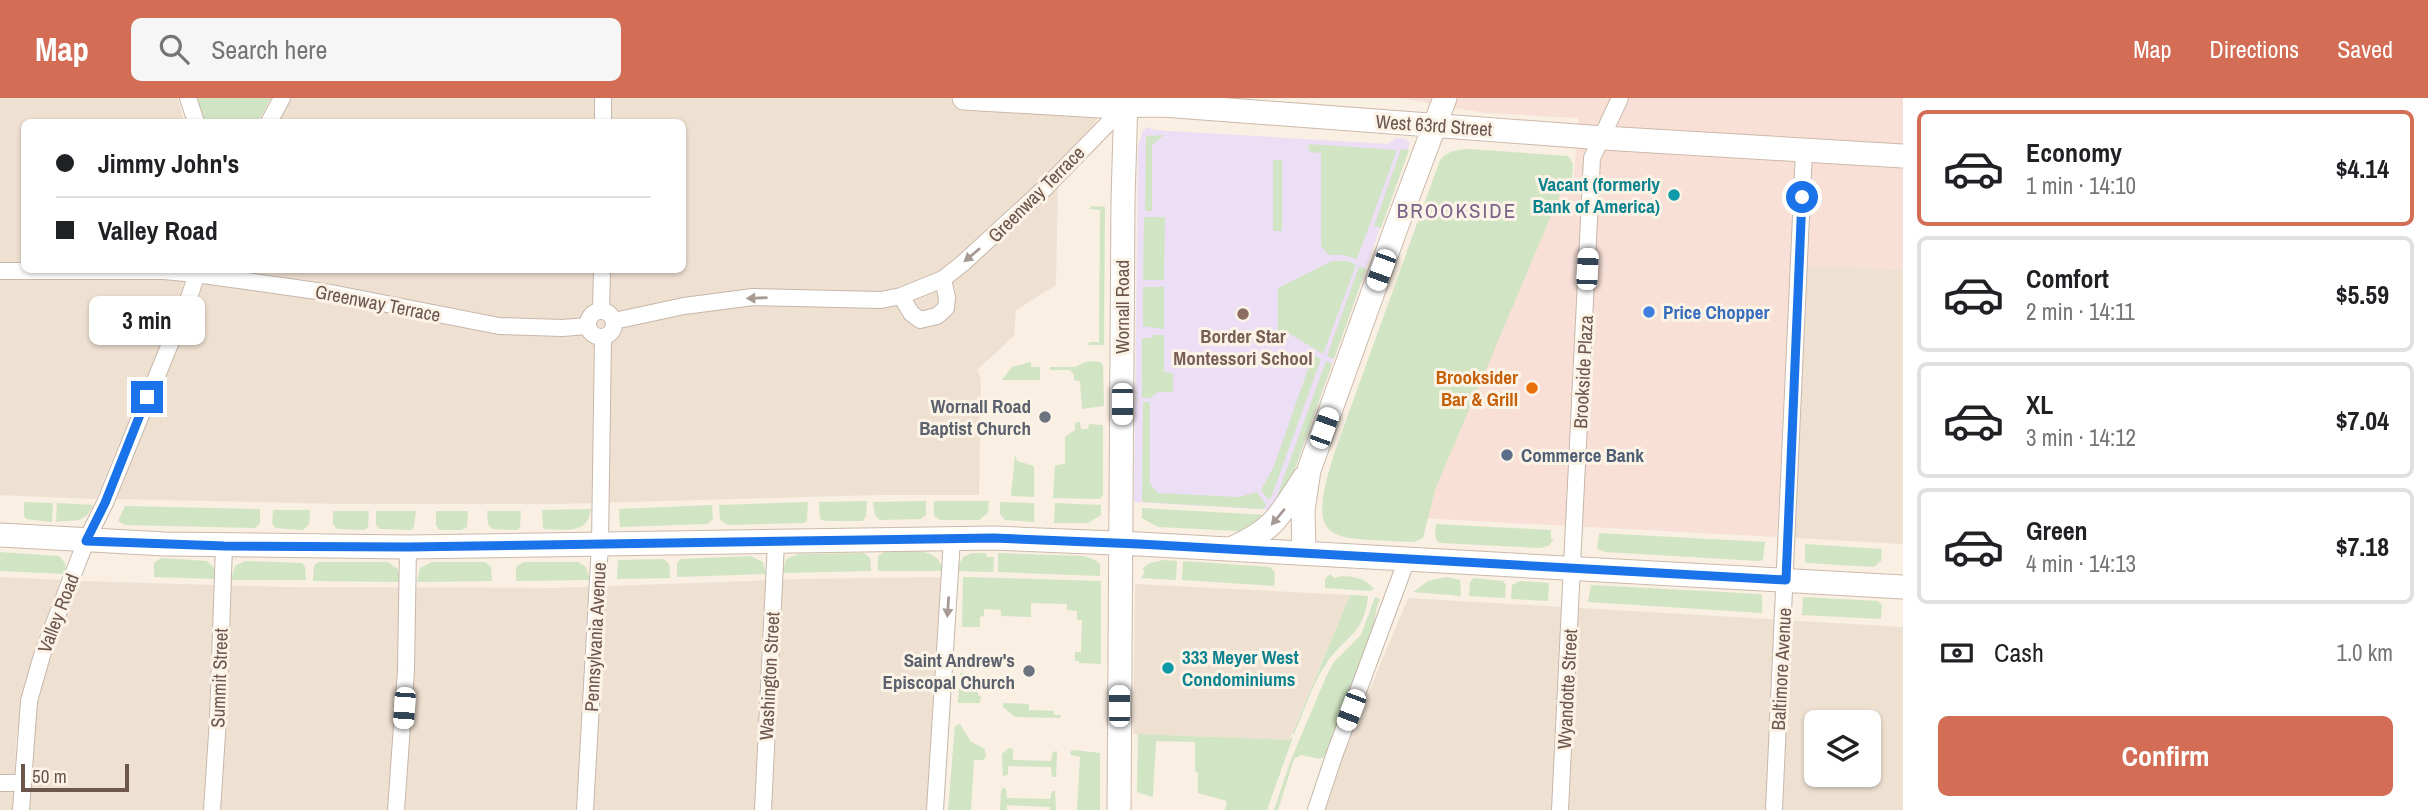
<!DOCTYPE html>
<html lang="en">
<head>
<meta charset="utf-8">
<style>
	:root { --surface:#fff; --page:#f6f6f6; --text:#202124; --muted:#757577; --line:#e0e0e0; --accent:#d46d55 }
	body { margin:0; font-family:"Archivo Narrow",sans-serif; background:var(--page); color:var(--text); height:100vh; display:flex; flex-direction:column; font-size:26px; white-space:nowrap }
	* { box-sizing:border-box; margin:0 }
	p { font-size:23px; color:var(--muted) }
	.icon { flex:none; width:38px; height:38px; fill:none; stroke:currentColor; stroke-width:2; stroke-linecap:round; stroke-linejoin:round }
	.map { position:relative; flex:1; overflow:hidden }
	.side { display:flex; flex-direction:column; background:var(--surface); width:525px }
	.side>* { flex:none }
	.guide { position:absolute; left:21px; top:21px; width:665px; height:154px; border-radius:10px; box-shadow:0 2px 5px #0004; display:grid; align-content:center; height:154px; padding:0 35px; background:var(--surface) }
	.buttons { position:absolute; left:1804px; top:612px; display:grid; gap:14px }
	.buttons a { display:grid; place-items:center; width:77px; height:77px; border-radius:10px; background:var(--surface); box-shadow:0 2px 5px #0004; font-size:35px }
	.scale { position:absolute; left:21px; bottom:18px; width:108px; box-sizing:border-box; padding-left:7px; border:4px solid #6d564c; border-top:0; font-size:19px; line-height:24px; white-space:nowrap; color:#6d564c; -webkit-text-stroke:5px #fcf3e7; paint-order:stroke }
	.end { position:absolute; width:32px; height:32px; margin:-16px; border:9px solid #1a73e8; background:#fff; box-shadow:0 0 0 4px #fff }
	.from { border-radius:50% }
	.bubble { position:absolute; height:49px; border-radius:10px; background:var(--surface); box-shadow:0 2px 5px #0004; font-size:23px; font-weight:700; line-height:49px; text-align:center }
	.car { position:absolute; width:21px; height:42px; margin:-21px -10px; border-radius:9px; box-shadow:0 0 5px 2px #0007; background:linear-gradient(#fff 24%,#345 0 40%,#fff 0 76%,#345 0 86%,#fff 0) }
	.guide b { display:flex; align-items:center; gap:24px; height:66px; font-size:26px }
	.guide b+b { border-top:2px solid var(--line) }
	.guide i { width:18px; height:18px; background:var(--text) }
	ul { padding:12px 0 0; list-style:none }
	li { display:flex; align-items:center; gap:21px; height:116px; margin:0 14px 10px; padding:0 21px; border:4px solid var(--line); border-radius:10px }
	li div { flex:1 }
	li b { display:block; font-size:26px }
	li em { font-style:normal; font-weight:700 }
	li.selected { border-color:var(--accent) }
	li>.icon { width:63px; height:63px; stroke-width:1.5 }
	.pay { display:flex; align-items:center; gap:18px; height:77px; padding:0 35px; font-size:26px }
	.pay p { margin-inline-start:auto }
	.primary-button { display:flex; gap:14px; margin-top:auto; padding:14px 35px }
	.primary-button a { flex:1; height:80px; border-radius:10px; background:var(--accent); color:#fff; font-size:28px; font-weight:700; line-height:80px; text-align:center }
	header { display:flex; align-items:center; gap:42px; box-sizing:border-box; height:98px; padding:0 35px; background:var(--accent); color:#fff }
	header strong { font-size:33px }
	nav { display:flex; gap:38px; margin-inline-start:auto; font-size:24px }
	.search { width:490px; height:63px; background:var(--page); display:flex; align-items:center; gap:18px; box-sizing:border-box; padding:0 24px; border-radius:10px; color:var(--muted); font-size:26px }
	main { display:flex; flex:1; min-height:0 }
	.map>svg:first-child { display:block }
	.residential { fill:#efe1d2; fill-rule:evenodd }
	.commercial { fill:#f8e0d7 }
	.education { fill:#ecdff5 }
	.green { fill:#d1e4c3 }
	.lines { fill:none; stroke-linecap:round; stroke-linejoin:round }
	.minor-casing { stroke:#c7b7ab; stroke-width:18 }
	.secondary-casing { stroke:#cdb9ab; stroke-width:25 }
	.minor { stroke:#fff; stroke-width:16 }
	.secondary { stroke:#fff; stroke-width:23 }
	.oneway { fill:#a79a94 }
	.route { stroke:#1a73e8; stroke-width:9 }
	.culture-dot { fill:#0f9aa8; stroke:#fcf3e7; stroke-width:2.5 }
	.shop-dot { fill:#3f7fe0; stroke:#fcf3e7; stroke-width:2.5 }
	.education-dot { fill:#8d6e63; stroke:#fcf3e7; stroke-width:2.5 }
	.food-dot { fill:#e8710a; stroke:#fcf3e7; stroke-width:2.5 }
	.worship-dot { fill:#6b7280; stroke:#fcf3e7; stroke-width:2.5 }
	.service-dot { fill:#5c6f8a; stroke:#fcf3e7; stroke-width:2.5 }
	.labels { text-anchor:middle; stroke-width:6; stroke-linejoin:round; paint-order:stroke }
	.street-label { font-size:19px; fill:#6d564c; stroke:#fcf3e7 }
	.culture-label { font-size:19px; font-weight:bold; fill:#0d838f; stroke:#fcf3e7; text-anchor:end }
	.shop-label { font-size:19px; font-weight:bold; fill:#366cbe; stroke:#fcf3e7; text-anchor:start }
	.education-label { font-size:19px; font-weight:bold; fill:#785e54; stroke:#fcf3e7 }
	.food-label { font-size:19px; font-weight:bold; fill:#c56008; stroke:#fcf3e7; text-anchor:end }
	.worship-label { font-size:19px; font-weight:bold; fill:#5b616d; stroke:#fcf3e7; text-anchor:end }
	.service-label { font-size:19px; font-weight:bold; fill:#4e5e75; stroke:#fcf3e7; text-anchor:start }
	.neighbourhood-label { font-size:21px; letter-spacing:2px; fill:#7b6489; stroke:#fcf3e7 }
</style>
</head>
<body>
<header>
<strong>Map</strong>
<div class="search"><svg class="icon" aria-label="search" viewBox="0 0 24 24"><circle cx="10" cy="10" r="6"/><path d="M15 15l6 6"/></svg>Search here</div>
<nav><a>Map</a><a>Directions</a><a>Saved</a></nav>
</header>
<main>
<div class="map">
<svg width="1903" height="712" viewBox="0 0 1903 712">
	<rect width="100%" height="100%" fill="#f9efe2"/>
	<path class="residential" d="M 0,0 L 178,0 L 184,24 L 24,24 L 24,172 L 187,172 L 180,200 L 96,401 L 0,397 Z
		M 289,0 L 1109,0 L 1090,33 L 1052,71 L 1058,86 L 1056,187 L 1016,212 L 1014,238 L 977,272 L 981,281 L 979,397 L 878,397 L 558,406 L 342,406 L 114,401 L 207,172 L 682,172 L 682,24 L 277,24 Z
		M 1807,167 L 1903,171 L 1903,446 L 1795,440 Z
		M 0,479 L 62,482 L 43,530 L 23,593 L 16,644 L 13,712 L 0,712 Z
		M 944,479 L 927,712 L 28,712 L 34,615 L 48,563 L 80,483 L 284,489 L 555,490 L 802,481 Z
		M 1135,486 L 1350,497 L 1289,642 L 1133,636 Z
		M 1408,500 L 1903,529 L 1903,712 L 1324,712 L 1347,646 ZM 1816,625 L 1869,625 L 1869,677 L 1816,677 Z"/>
	<path class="commercial" d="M 1400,0 L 1903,0 L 1903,171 L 1790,167 L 1777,439 L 1420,420 L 1558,93 L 1573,93 L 1578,20 L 1484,15 Z"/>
	<path class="education" d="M 1149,29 L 1154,32 L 1388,46 L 1396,40 L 1406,41 L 1410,45 L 1288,391 L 1272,412 L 1134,404 L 1138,48 L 1143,32 Z"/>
	<path class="green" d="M 194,0 L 271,0 L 258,24 L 202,24 Z
		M 1164,37 L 1152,47 L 1152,113 L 1145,113 L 1146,38 Z
		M 1309,46 L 1397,52 L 1357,161 L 1344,157 L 1329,157 L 1321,148 L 1321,55 L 1311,54 L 1308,51 Z
		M 1401,51 L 1409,52 L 1381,130 L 1374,128 Z
		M 1469,51 L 1568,58 L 1573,66 L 1571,92 L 1562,92 L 1435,392 L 1423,440 L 1414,444 C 1329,439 1304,450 1335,353 L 1440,62 C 1448,52 1457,52 1469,51 Z
		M 1273,62 L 1282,62 L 1282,133 L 1273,133 Z
		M 1091,108 L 1105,109 L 1104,247 L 1088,247 L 1089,244 L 1099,244 L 1100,112 L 1090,111 Z
		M 1144,119 L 1165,119 L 1164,182 L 1143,182 Z
		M 1332,163 L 1348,163 L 1356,167 L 1323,256 L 1287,234 L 1278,232 L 1278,190 Z
		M 1359,168 L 1366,171 L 1334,261 L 1327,258 Z
		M 1143,189 L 1164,189 L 1164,231 L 1143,228 Z
		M 1153,237 L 1164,237 L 1164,274 L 1173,275 L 1173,294 L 1158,294 L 1150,300 L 1142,300 L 1142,240 L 1153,240 Z
		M 1313,257 L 1321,261 L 1271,400 L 1268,401 L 1261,392 L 1274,368 Z
		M 1088,263 L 1100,264 L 1103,267 L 1104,308 L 1082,311 L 1080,283 L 1074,282 L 1074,277 L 1070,272 L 1050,272 L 1050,269 L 1075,269 Z
		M 1326,263 L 1332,266 L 1288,391 L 1272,412 Z
		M 1031,264 L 1031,269 L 1040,269 L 1040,282 L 1002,282 L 1012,269 Z
		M 1143,304 L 1150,304 L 1150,386 L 1158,395 L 1239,399 L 1257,394 L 1266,407 L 1263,411 L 1142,404 Z
		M 1080,324 L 1081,331 L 1088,331 L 1089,326 L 1103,327 L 1103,397 L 1100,401 L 1053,400 L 1055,368 L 1065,365 L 1065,339 L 1075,332 L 1075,325 Z
		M 1015,356 L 1017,363 L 1034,368 L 1034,399 L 1011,398 Z
		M 867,403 L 866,418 L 863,423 L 826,423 L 820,421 L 819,404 Z
		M 926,403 L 926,417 L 921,421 L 880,422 L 875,417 L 873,404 Z
		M 934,403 L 989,403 L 988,415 L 979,422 L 940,422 L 934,418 Z
		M 24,404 L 53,405 L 52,424 L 26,421 L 24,418 Z
		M 808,404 L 807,421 L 805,425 L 728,427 L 720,422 L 719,407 Z
		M 1000,404 L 1034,405 L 1034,424 L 1005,422 L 1000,416 Z
		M 57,405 L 93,407 C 85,427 73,421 56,424 Z
		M 1055,405 L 1101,407 L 1101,417 L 1088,425 L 1054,425 Z
		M 712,407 L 713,421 L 708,426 L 620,429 L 619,411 Z
		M 125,408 L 260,411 L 260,425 L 255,430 L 125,427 L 118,423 Z
		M 1142,410 L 1266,417 L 1248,432 L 1238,433 L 1158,429 L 1142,420 Z
		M 591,411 C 588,438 564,431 544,431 L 543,429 L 542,412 Z
		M 273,412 L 310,412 L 309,426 L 303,432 L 275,430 L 272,425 Z
		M 333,413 L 369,413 L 368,430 L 363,432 L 337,431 L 333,426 Z
		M 376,413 L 416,413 L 414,429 L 411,432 L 380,431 L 376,427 Z
		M 436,413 L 468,413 L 467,429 L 461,432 L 439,432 L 436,427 Z
		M 487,413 L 521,413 L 520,429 L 517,432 L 492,431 L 488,426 Z
		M 1436,426 L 1551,432 L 1551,441 L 1554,442 L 1548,448 L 1540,450 L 1442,445 L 1438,444 L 1435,439 Z
		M 1599,435 L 1765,444 L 1763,462 L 1759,463 L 1605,454 L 1597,451 Z
		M 1805,446 L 1882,451 L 1881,463 L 1874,469 L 1808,465 L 1805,464 Z
		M 0,454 L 59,458 L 65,465 L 66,476 L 0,473 Z
		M 884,454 C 906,454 938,446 943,473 L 878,473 L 878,458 Z
		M 864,455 L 870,460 L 871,473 L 782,475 L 786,461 L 799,456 Z
		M 972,455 L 986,455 L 987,459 L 994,459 L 993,474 L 956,473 L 963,459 Z
		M 998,455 L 1083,458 L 1093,461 L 1100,466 L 1100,478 L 998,474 Z
		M 751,458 L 763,464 L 766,476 L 677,479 L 677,465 L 681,461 Z
		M 161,460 L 207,463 L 215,471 L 215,481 L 154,479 L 154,465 Z
		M 664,461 L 669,466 L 670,480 L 617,481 L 618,462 Z
		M 1163,462 L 1177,463 L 1176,482 L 1141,480 L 1145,474 L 1142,471 L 1150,465 Z
		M 245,463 L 302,465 L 305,469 L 306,482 L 231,482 L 235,468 Z
		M 1183,463 L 1270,469 L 1275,475 L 1274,488 L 1182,482 Z
		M 319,464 L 388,464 L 398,471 L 401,484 L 313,483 L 314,467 Z
		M 432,464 L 485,464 L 491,469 L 492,483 L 417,484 L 420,470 Z
		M 524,464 L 578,464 L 586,469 L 590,482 L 516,483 L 516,469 Z
		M 1330,476 L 1334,480 C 1346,476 1365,479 1374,491 L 1370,493 L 1325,490 L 1325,481 Z
		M 963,479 L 1101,483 L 1101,566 L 1079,565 L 1079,563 L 1075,563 L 1075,554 L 1081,554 L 1082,522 L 1077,522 L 1077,513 L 1067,512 L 1067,506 L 1031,505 L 1031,519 L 1001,518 L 1001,512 L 984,511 L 984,518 L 980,519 L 980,529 L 962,529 Z
		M 1446,479 L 1460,482 L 1461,498 L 1413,494 L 1428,483 Z
		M 1474,480 L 1503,483 L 1506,487 L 1505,500 L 1469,498 L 1470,484 Z
		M 1520,483 L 1549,485 L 1548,503 L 1511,501 L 1512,487 Z
		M 1591,487 L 1760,496 L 1762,497 L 1762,515 L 1588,504 Z
		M 1350,497 L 1368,498 C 1364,538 1344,538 1326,566 C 1312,587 1304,613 1294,636 L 1292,636 Z
		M 1375,499 L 1380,501 C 1374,513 1376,523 1373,537 L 1324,659 L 1320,661 L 1301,657 L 1294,661 L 1278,712 L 1274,712 L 1290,664 L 1326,579 L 1334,564 L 1361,537 Z
		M 1803,499 L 1877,503 L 1882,507 L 1881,521 L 1802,517 Z
		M 960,575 L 978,576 L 978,598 L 981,598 L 980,605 L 958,605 Z
		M 1003,605 L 1029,606 L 1029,612 L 1054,613 L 1054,617 L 1061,617 L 1060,620 L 1015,619 L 1003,609 Z
		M 960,626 L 971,644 L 985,651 L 986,659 L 983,662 L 974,662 L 971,712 L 948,712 L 955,628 Z
		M 1138,636 L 1289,642 L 1293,639 L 1267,712 L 1225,712 L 1227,703 L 1198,695 L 1198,674 L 1195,673 L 1195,644 L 1156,643 L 1153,699 L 1137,694 Z
		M 1009,650 L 1013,651 L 1013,662 L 1051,663 L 1053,654 L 1057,653 L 1056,679 L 1052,679 L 1051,669 L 1008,668 L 1008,676 L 1003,679 L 1002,656 Z
		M 1073,652 L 1100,655 L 1100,712 L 1077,712 L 1080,659 L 1071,657 L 1070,654 Z
		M 1003,690 L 1006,691 L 1007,700 L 1050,701 L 1052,693 L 1055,693 L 1056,712 L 1050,712 L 1050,709 L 1007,707 L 1007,712 L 1000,712 L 1001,693 Z"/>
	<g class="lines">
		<defs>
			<path id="minor" d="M 188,0 L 196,24
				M 269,24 L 282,0
				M 603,24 L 603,0
				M 0,173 L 164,173 L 196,176 L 331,195 L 499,228 L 562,230 L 588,228
				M 901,198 L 911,215 L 920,222 L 937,218 L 946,210 L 947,200 L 943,181
				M588 226a13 13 0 1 1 26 0a13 13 0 1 1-26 0Z
				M 601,213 L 602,172
				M 614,223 L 684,208 L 753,199 L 881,202 L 901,198 L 943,181 L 962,166 L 1046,89 L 1126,7
				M 0,685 L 21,685
				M 21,712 L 29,603 L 43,554 L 86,443 L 105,405 L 190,197 L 198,172
				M 212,712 L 218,621 L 224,448
				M 396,712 L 406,572 L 408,449
				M 585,712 L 600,446 L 603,240
				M 763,712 L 776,444
				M 935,712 L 952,441
				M 1316,712 L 1334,658 L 1407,461
				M 1560,712 L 1592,60 L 1620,0
				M 1774,712 L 1804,52"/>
			<path id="secondary" d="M 964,0 L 1100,8 L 1163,7 L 1603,40 L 1903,58
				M 0,437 L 165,446 L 408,449 L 994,440 L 1139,446 L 1903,489
				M 1233,450 C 1276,430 1279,418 1304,380
				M 1304,455 L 1303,412 L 1309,372 L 1396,130 L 1445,0
				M 1119,712 L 1123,102 L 1126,0"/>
		</defs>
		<use href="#minor" class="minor-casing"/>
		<use href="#secondary" class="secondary-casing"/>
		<use href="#minor" class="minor"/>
		<use href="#secondary" class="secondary"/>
	</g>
	<defs><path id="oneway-solid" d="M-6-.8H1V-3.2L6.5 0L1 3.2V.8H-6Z" transform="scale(1.75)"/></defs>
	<g class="oneway">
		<use href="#oneway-solid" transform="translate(972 157) rotate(140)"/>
		<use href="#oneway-solid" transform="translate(757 200) rotate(178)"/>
		<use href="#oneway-solid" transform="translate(1278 419) rotate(130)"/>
		<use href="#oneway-solid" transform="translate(948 509) rotate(94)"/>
	</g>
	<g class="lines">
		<path class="route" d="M 147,299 L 105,405 L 86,443 L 224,448 L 408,449 L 994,440 L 1139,446 L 1786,482 L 1802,99"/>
	</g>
	<g class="culture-dot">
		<circle cx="1674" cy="97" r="7"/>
		<circle cx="1168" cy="570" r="7"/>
	</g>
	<circle class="shop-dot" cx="1649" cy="214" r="7"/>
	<circle class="education-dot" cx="1243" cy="216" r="7"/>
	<circle class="food-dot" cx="1532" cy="290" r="7"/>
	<g class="worship-dot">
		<circle cx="1045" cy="319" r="7"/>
		<circle cx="1029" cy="573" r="7"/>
	</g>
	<circle class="service-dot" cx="1507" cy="357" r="7"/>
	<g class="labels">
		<g class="street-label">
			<text transform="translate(1434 27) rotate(4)" y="7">West 63rd Street</text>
			<text transform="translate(1036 96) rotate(-45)" y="7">Greenway Terrace</text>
			<text transform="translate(378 205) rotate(11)" y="7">Greenway Terrace</text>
			<text transform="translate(1122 209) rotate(-90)" y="7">Wornall Road</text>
			<text transform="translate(1583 274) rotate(-87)" y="7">Brookside Plaza</text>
			<text transform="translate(58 515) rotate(-69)" y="7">Valley Road</text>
			<text transform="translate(595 539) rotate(-87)" y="7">Pennsylvania Avenue</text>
			<text transform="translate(1781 571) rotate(-87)" y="7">Baltimore Avenue</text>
			<text transform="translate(769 578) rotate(-87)" y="7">Washington Street</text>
			<text transform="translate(219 580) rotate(-88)" y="7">Summit Street</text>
			<text transform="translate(1567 591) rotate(-87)" y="7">Wyandotte Street</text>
		</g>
		<g class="culture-label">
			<text x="1660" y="93">Vacant (formerly<tspan x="1660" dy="22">Bank of America)</tspan></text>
			<text x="1182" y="566" text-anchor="start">333 Meyer West<tspan x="1182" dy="22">Condominiums</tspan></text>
		</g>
		<g class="shop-label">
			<text x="1663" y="221">Price Chopper</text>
		</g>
		<g class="education-label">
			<text x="1243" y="245">Border Star<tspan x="1243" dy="22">Montessori School</tspan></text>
		</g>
		<g class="food-label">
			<text x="1518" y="286">Brooksider<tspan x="1518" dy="22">Bar &amp; Grill</tspan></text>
		</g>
		<g class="worship-label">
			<text x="1031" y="315">Wornall Road<tspan x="1031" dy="22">Baptist Church</tspan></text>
			<text x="1015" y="569">Saint Andrew's<tspan x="1015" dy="22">Episcopal Church</tspan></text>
		</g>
		<g class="service-label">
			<text x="1521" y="364">Commerce Bank</text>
		</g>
		<g class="neighbourhood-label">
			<text x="1457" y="120">BROOKSIDE</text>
		</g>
	</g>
</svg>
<div class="buttons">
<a><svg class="icon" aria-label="layers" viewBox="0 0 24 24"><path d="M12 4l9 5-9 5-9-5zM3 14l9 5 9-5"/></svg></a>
</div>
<div class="scale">50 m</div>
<i class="end from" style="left:1802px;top:99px"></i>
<i class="end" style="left:147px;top:299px"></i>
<div class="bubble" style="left:89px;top:198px;width:116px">3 min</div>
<i class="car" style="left:1587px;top:171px;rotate:3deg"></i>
<i class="car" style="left:1381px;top:172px;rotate:200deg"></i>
<i class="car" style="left:1122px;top:306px;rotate:180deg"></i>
<i class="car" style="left:1324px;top:330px;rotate:20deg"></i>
<i class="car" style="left:1119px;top:608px;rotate:0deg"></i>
<i class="car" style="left:404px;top:610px;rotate:184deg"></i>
<i class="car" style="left:1351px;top:612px;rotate:201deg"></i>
<div class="guide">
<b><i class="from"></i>Jimmy John's</b>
<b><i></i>Valley Road</b>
</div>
</div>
<section class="side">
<ul>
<li class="selected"><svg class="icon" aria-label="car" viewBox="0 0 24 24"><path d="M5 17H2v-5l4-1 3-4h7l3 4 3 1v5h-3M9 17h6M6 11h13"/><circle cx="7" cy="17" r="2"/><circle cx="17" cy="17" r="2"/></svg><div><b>Economy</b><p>1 min · 14:10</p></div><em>$4.14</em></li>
<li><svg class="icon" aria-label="car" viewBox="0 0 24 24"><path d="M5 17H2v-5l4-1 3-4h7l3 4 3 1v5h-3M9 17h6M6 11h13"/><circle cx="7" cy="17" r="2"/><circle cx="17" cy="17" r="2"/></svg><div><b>Comfort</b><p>2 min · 14:11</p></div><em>$5.59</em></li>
<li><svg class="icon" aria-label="car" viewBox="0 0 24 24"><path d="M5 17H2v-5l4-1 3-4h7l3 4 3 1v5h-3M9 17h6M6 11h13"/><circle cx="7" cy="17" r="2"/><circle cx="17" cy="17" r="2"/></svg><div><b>XL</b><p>3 min · 14:12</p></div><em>$7.04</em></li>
<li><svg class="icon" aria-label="car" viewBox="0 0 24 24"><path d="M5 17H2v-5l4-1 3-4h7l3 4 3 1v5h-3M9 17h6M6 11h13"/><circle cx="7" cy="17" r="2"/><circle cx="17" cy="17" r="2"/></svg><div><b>Green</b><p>4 min · 14:13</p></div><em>$7.18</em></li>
</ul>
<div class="pay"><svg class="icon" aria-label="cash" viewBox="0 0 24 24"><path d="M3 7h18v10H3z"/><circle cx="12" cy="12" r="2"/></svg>Cash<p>1.0 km</p></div>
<div class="primary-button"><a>Confirm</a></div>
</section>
</main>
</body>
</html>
